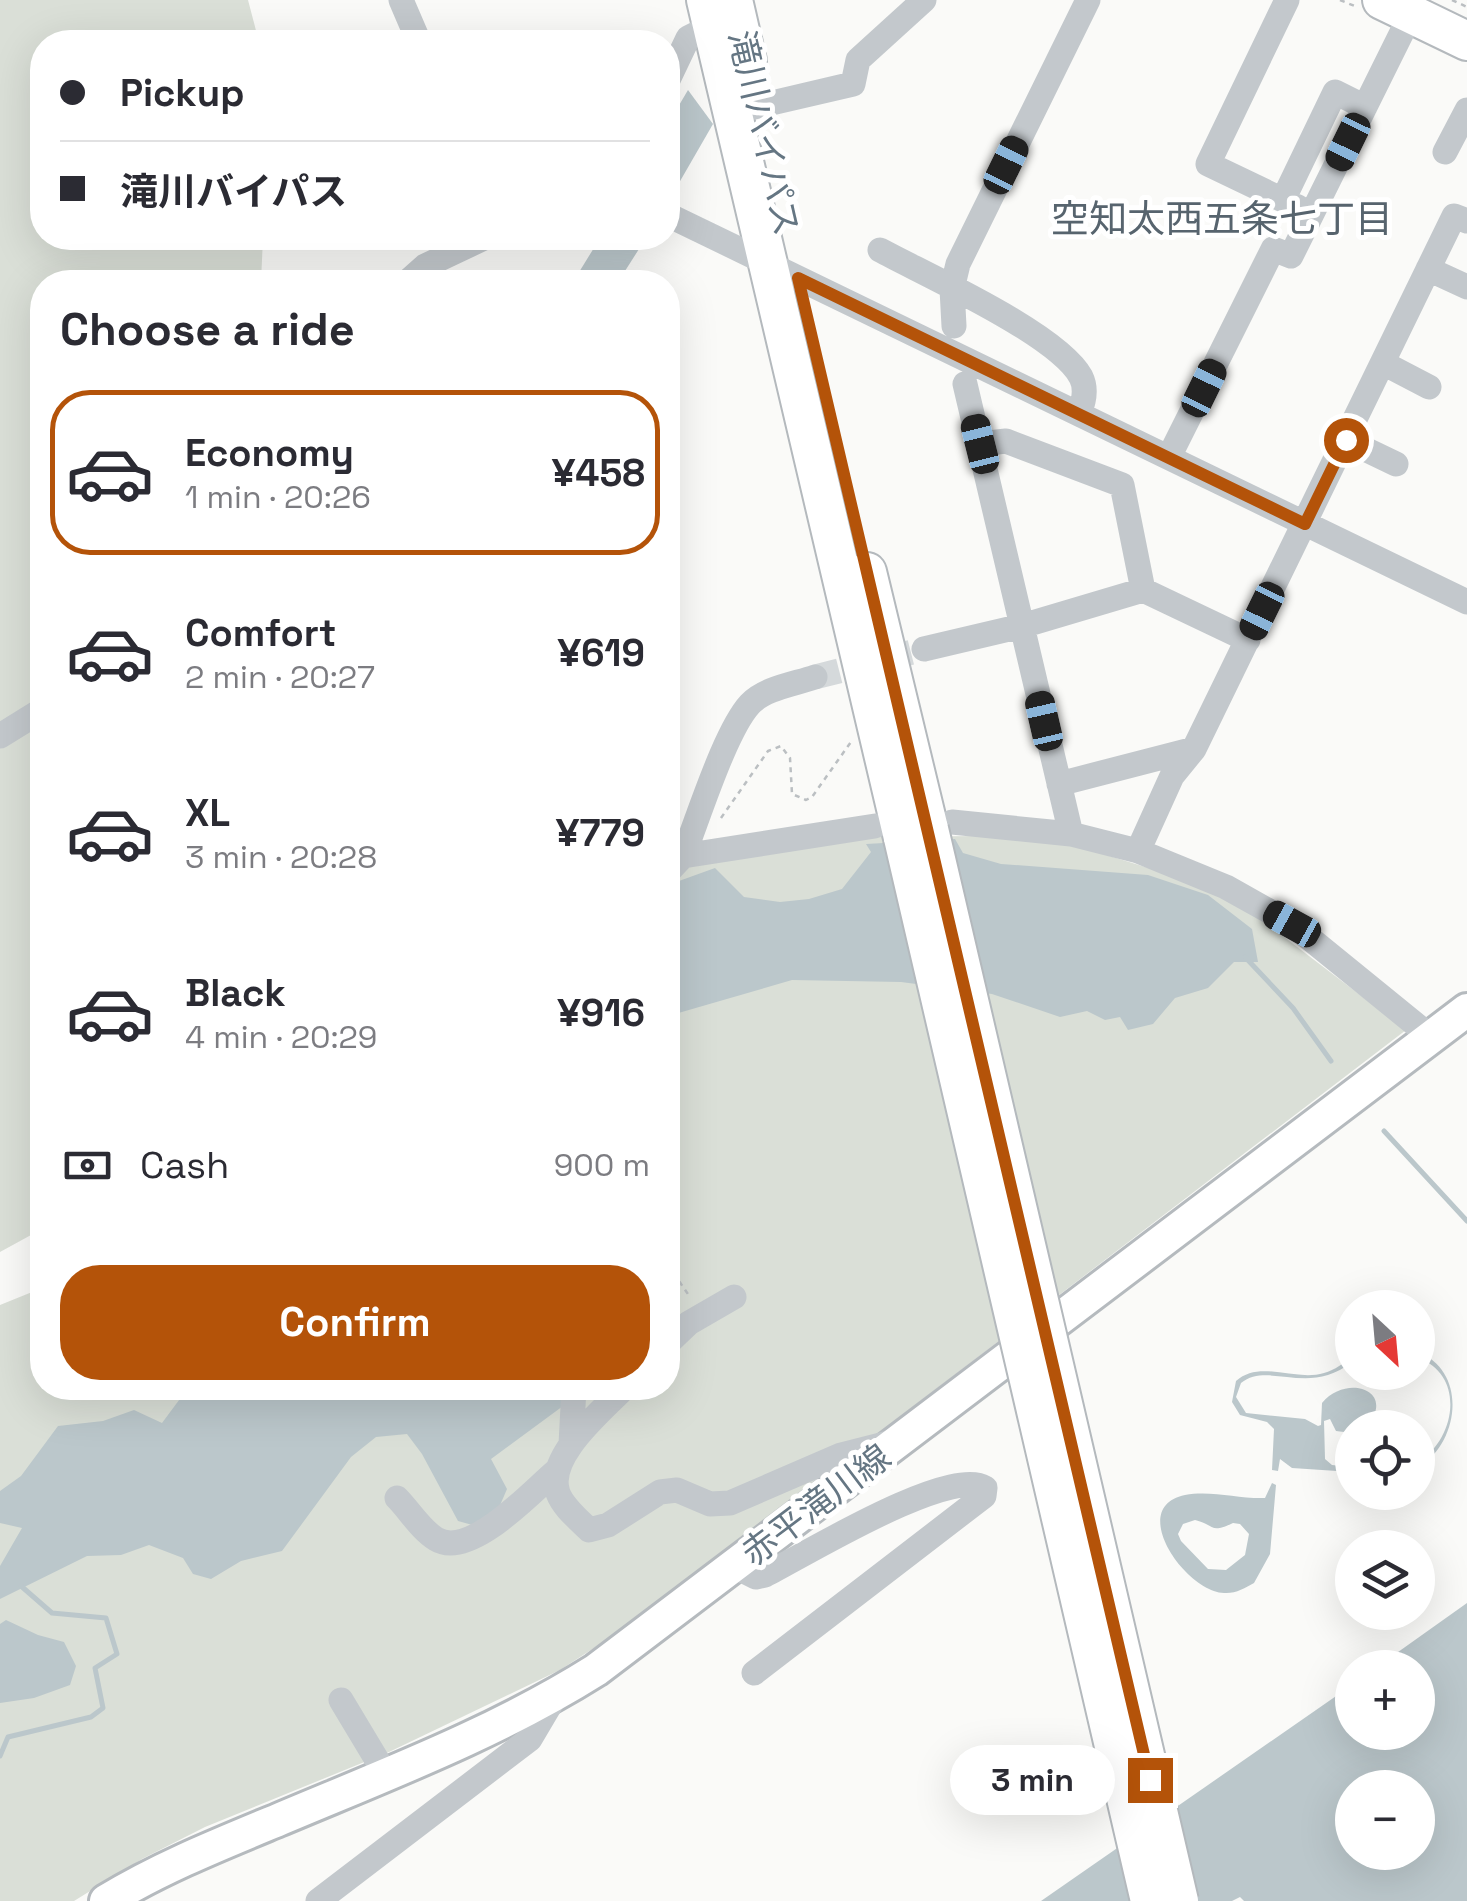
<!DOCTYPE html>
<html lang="en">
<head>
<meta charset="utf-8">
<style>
	:root { --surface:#fff; --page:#f2f2f3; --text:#2b2b33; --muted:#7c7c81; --line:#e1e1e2; --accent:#b45309 }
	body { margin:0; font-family:"Space Grotesk","Noto Sans JP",sans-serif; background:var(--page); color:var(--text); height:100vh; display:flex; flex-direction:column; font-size:38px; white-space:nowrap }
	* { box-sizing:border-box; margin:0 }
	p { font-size:32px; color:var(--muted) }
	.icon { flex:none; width:55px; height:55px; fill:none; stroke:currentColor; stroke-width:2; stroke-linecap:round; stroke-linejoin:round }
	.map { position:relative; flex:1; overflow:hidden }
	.drawer { position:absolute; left:30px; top:270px; width:650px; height:1130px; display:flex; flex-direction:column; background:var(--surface); border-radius:40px; box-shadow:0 10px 40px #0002 }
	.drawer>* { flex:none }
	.top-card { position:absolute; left:30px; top:30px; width:650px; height:220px; border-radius:40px; box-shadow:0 10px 40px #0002; display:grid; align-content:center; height:220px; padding:0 30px; background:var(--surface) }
	.needle { width:65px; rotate:154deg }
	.tools { position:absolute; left:1335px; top:1290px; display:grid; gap:20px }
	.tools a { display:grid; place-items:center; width:100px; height:100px; border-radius:50%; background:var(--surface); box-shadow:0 10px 40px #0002; font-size:50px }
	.end { position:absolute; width:45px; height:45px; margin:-22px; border:12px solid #b45309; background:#fff; box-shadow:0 0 0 5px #fff }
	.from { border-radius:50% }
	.bubble { position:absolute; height:70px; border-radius:35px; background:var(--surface); box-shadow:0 10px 40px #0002; font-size:32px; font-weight:600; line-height:70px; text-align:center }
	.car { position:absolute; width:30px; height:60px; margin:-30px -15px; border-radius:12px; box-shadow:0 0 8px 2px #0007; background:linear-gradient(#222 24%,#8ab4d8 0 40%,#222 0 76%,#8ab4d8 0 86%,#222 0) }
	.top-card b { display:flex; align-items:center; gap:35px; height:95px; font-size:38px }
	.top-card b+b { border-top:2px solid var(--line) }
	.top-card i { width:25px; height:25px; background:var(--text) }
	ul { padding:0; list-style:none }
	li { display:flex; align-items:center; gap:30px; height:165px; margin:0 20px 15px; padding:0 10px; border:5px solid transparent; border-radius:40px }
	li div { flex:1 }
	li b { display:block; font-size:38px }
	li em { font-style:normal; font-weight:600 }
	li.on { border-color:var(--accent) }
	li>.icon { width:90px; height:90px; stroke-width:1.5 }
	h2 { padding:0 30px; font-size:45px; line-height:120px }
	.pay { display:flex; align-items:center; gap:25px; height:110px; padding:0 30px; font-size:38px }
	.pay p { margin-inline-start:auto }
	.primary-button { display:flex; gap:20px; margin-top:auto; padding:20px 30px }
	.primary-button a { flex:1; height:115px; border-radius:40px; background:var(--accent); color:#fff; font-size:40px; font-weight:600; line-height:115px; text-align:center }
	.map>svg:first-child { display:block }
	.green { fill:#dadfd7 }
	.water { fill:#bbc7cb; fill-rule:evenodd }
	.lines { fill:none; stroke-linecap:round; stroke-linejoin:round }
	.stream { stroke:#bbc7cb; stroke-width:5 }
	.minor-tunnel { stroke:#d5d9db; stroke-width:25; stroke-dasharray:25 12; stroke-linecap:butt }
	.major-casing { stroke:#b5babe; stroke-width:38 }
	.highway-casing { stroke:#b4b9bd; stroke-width:42 }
	.path { stroke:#bbbfc2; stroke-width:2.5; stroke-dasharray:5 5; stroke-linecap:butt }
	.minor { stroke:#c3c8cc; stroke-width:25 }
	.major { stroke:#fff; stroke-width:32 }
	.highway { stroke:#fff; stroke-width:38 }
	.highway-bridge-casing { stroke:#b4b9bd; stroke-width:42; stroke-linecap:butt }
	.highway-bridge { stroke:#fff; stroke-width:38 }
	.route { stroke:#b45309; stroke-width:12 }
	.labels { text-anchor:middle; stroke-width:10; stroke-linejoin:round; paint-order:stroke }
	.street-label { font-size:35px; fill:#657683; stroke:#fff }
	.neighbourhood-label { font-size:38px; fill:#57646e; stroke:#fff }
</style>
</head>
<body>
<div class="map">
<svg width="1467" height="1901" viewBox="0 0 1467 1901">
	<rect width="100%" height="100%" fill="#fafaf8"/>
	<path class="green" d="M 0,0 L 248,0 L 259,42 L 42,42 L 42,238 L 263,238 L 261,282 L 42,282 L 42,1229 L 0,1252 Z
		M 977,836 L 1077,846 L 1191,881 L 1263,921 L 1406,1030 L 614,1635 L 560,1670 L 389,1752 L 205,1827 L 142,1859 L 74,1901 L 0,1901 L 0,1305 L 42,1288 L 42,1388 L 668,1388 L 668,858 L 866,837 Z"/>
	<path class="water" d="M 688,90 L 713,124 L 668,202 L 668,124 Z
		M 600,238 L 646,238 L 618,282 L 573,282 Z
		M 955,839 L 963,853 L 1001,864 L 1148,875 L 1208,895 L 1252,929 L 1258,962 L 1234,962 L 1208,988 L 1175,998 L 1153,1024 L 1128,1030 L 1120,1017 L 1105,1020 L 1087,1011 L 1060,1017 L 992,994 L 901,982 L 792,980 L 668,1016 L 668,889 L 679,881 L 715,868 L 744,897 L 780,902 L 809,899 L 842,889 L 871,852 L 866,844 Z
		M 1418,1352 C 1467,1371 1461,1441 1418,1468 L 1418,1462 C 1456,1439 1466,1375 1418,1358 Z
		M 1352,1356 L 1352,1362 C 1308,1397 1269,1361 1241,1383 L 1236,1397 L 1246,1413 L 1305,1419 L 1318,1426 L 1321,1425 L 1322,1403 C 1347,1373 1398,1391 1366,1427 L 1352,1428 L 1352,1433 L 1336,1431 L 1330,1419 L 1324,1421 L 1325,1459 L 1332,1465 L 1352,1467 L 1352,1472 L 1292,1468 L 1280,1459 L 1278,1471 L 1272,1470 L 1274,1429 L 1267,1422 L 1240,1415 L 1232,1402 L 1236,1381 C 1260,1359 1295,1382 1324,1373 C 1335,1370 1344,1363 1352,1356 Z
		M 188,1388 L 417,1388 L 434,1400 L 456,1397 L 458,1388 L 557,1388 L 563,1406 L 491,1459 L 507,1489 L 498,1510 L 476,1526 L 458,1521 L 422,1454 L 407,1434 L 376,1437 L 351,1457 L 282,1551 L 241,1561 L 211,1579 L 193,1574 L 183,1558 L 149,1545 L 121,1555 L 87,1556 L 0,1599 L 0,1566 L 22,1528 L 0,1523 L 0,1491 L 21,1476 L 58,1426 L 103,1421 L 134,1410 L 162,1423 Z
		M 1272,1483 L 1276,1485 L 1270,1554 L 1254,1583 C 1245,1588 1235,1594 1224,1593 C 1186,1592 1126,1507 1185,1495 C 1211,1490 1239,1499 1265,1498 ZM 1195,1520 C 1215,1525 1210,1534 1233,1523 L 1240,1524 L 1249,1534 L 1245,1555 L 1226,1570 L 1208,1569 L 1181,1541 L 1178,1534 L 1183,1524 Z
		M 1467,1603 L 1467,1901 L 1244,1901 L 1240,1897 L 1232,1901 L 1041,1901 L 1352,1685 L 1352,1732 L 1418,1732 L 1418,1668 L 1377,1667 ZM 1352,1788 L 1418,1788 L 1418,1852 L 1352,1852 Z
		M 6,1620 L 38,1635 L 64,1642 L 76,1666 L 70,1685 L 34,1698 L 0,1703 L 0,1624 Z"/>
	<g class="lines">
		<path class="stream" d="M 1245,957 L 1293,1008 L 1331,1061
			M 1384,1131 L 1467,1221
			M 0,1756 L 8,1737 L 91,1717 L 103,1708 L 95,1668 L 117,1654 L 106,1618 L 52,1613 L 21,1586"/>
		<path class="minor-tunnel" d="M 815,677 L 924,649"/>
		<defs>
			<path id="major" d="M 106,1901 C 160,1868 220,1844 278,1820 C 387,1774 496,1733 596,1670 L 1467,1010"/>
			<path id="highway" d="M 706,0 L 903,838
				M 733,0 L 747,61
				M 1382,0 L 1467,41
				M 867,572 L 929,829"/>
		</defs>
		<use href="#major" class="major-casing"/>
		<use href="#highway" class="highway-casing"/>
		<path class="path" d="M 1340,0 L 1357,7
			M 1452,0 L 1467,7
			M 721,818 L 768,751 L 781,746 L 790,758 L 792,794 L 806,800 L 812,797 L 853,739
			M 668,1265 L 690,1297"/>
		<path class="minor" d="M 401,0 L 419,42
			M 668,80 L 688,38 L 712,26
			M 733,112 L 853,84 L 858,60 L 924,0
			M 1445,152 L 1467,110
			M 1283,200 L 1208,164 L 1287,0
			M 1298,207 L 1283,200 L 1335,92 L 1365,107
			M 668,215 L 1467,602
			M 880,250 C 926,275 1058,334 1081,377 C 1087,389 1084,402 1079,414
			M 1428,269 L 1467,287
			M 407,282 L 425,266 L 484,238
			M 954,326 L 952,289 L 958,264 L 1088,0
			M 1383,363 L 1429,387
			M 965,384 L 1071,834
			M 1346,440 L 1396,464
			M 980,444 L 1006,441 L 1122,485 L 1143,590
			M 1169,457 L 1273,249 L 1291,256 L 1411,14
			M 924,649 L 1022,626 L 1143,590 L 1248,640
			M 0,736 L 42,710
			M 1059,784 L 1194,749 L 1454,216 L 1467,221
			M 952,822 L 1071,834 L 1138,851 L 1226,887 L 1292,924 L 1431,1037
			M 1138,851 L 1172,776 L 1194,749
			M 683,856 L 875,826
			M 668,872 L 683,856 C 698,819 725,731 750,704 C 765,688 795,684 815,677
			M 668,1343 L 689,1323 L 734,1297
			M 624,1388 C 602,1411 545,1457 558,1493 C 563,1507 578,1519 589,1530 L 608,1525 L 660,1492 L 677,1490 L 710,1504 L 730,1503 L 841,1455 L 892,1442
			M 571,1444 L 574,1388
			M 397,1498 C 409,1510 421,1530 436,1539 C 470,1560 532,1491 556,1471
			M 734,1566 L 756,1577 L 765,1575 C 803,1556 949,1466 985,1488 L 984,1496 L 754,1673
			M 341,1700 L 386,1775
			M 318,1901 L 530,1739 L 556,1695"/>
		<use href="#major" class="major"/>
		<use href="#highway" class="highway"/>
		<defs>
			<path id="highway-bridge" d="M 929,829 L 1179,1901
				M 903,838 L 1150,1901"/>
		</defs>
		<use href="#highway-bridge" class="highway-bridge-casing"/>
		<use href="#highway-bridge" class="highway-bridge"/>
	</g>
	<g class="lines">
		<path class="route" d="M 1150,1780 L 798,278 L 1305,524 L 1346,440"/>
	</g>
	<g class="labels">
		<g class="street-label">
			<text transform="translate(764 133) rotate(77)" y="12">滝川バイパス</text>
			<text transform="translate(816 1505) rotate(-37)" y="12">赤平滝川線</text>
		</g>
		<g class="neighbourhood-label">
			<text x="1222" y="232">空知太西五条七丁目</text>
		</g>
	</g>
</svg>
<div class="tools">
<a><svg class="needle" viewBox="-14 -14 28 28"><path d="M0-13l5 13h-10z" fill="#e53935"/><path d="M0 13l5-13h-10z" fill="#7c7c81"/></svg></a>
<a><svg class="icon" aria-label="locate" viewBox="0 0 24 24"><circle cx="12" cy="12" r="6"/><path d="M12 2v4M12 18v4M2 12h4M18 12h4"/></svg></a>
<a><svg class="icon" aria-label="layers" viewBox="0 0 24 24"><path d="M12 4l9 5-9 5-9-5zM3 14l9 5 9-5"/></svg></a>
<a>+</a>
<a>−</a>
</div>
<i class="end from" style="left:1346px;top:440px"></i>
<i class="end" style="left:1150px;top:1780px"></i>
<div class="bubble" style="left:950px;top:1745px;width:165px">3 min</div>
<i class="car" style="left:1348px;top:142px;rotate:206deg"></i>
<i class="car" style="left:1006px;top:165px;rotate:26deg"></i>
<i class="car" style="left:1204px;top:388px;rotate:26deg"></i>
<i class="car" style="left:980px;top:444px;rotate:346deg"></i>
<i class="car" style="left:1262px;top:611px;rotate:206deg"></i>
<i class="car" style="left:1044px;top:721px;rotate:347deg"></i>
<i class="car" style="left:1292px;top:924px;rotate:299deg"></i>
<div class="top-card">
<b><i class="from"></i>Pickup</b>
<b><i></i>滝川バイパス</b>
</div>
<section class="drawer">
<h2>Choose a ride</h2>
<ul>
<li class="on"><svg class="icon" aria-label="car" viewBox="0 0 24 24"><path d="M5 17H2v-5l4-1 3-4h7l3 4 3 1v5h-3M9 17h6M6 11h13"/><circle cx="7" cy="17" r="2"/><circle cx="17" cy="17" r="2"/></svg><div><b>Economy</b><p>1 min · 20:26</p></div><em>¥458</em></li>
<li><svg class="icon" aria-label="car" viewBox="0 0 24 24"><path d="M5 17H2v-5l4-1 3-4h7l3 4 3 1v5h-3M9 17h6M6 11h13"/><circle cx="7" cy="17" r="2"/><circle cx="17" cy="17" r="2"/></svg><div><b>Comfort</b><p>2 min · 20:27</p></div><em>¥619</em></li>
<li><svg class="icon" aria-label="car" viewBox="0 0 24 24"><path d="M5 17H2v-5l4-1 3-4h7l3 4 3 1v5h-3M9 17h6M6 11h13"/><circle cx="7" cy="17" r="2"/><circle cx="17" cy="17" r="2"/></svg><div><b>XL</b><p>3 min · 20:28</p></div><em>¥779</em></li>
<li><svg class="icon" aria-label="car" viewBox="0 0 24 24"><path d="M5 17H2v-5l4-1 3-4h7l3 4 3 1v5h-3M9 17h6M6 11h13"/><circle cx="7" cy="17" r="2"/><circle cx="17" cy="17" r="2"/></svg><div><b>Black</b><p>4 min · 20:29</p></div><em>¥916</em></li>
</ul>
<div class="pay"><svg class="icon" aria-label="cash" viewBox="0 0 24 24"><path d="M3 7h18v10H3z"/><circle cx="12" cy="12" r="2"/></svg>Cash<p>900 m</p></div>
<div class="primary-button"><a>Confirm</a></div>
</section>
</div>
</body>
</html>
